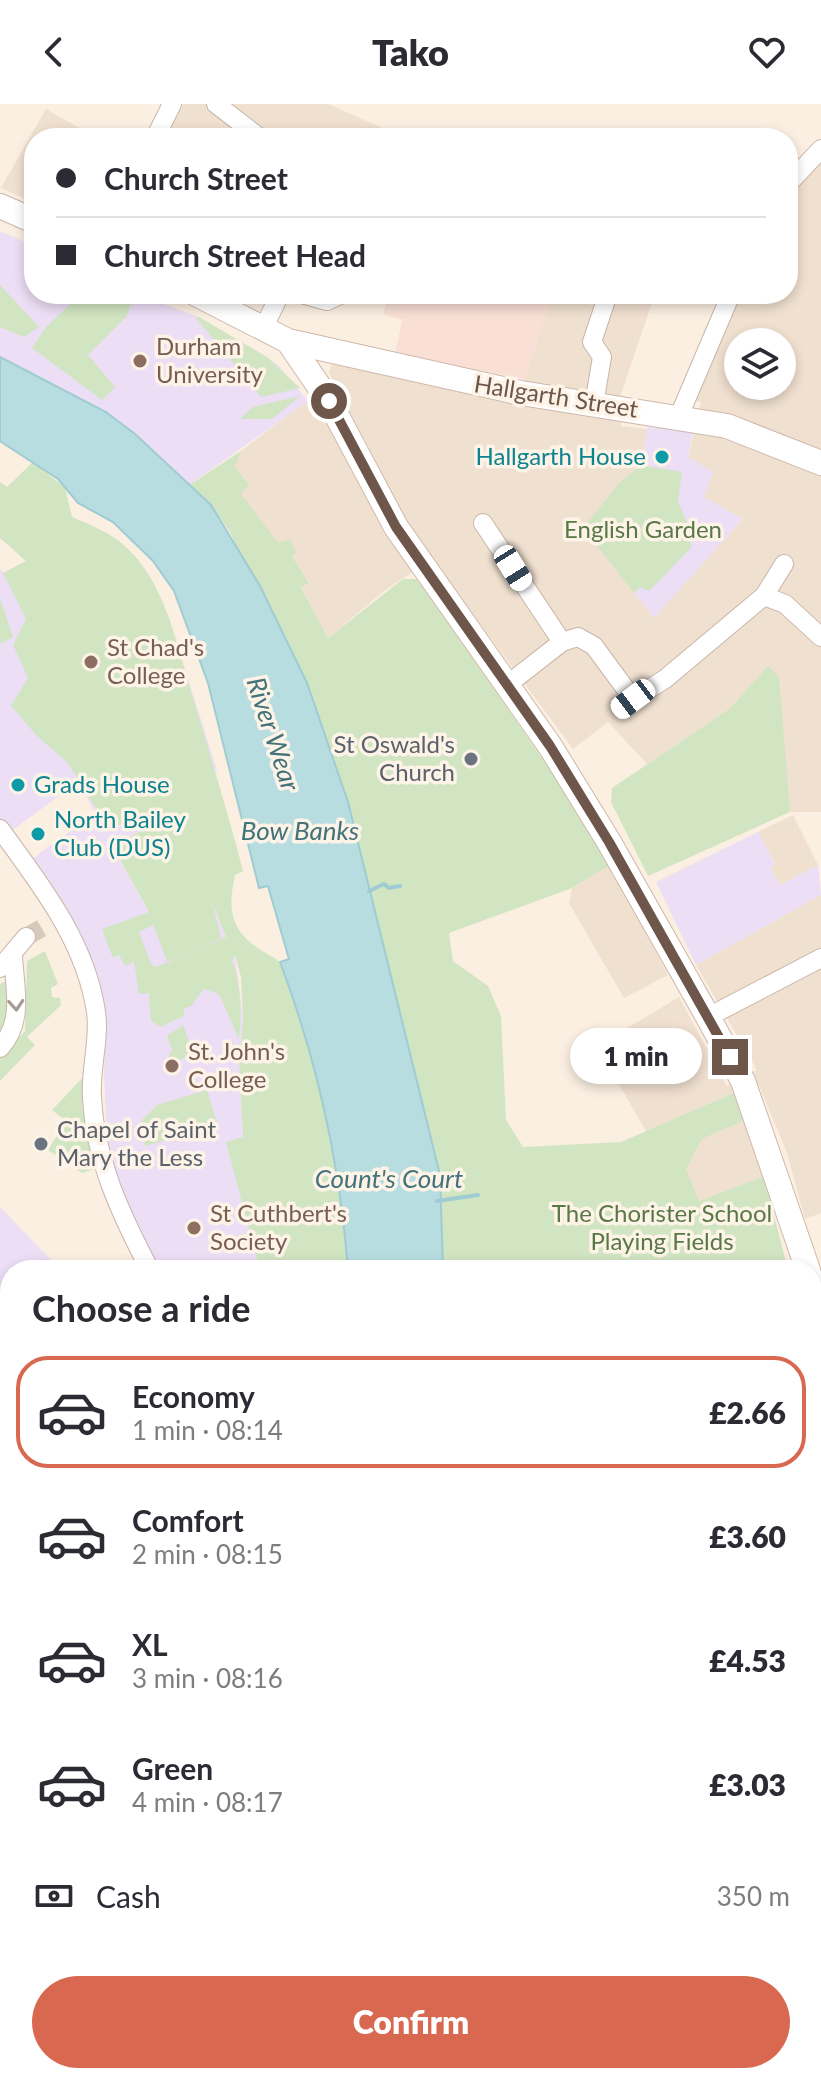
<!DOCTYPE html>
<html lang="en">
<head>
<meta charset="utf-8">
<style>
	:root { --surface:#fff; --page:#f7f7f7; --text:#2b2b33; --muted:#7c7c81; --line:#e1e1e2; --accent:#d96850 }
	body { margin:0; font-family:Lato,sans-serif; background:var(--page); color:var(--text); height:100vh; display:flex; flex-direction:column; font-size:30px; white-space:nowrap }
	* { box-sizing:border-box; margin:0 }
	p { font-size:26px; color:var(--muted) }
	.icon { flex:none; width:44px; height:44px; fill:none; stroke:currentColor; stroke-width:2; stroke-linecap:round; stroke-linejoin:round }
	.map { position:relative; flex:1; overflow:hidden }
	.drawer { position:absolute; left:0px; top:1156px; width:822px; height:824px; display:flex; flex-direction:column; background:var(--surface); border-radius:32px 32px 0 0; box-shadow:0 4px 12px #0003 }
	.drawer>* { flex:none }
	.guide { position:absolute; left:24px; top:24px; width:774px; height:176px; border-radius:32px; box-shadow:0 4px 12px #0003; display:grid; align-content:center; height:176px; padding:0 32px; background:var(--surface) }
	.fabs { position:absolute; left:724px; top:224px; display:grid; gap:16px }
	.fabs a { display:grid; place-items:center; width:72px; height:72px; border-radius:50%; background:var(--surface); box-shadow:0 4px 12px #0003; font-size:40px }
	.end { position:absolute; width:36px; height:36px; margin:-18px; border:10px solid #6e564b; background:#fff; box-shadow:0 0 0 4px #fff }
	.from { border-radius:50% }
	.bubble { position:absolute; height:56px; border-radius:28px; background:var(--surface); box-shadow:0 4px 12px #0003; font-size:26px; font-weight:800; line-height:56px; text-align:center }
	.car { position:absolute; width:24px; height:48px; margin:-24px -12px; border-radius:10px; box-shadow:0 0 6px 2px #0007; background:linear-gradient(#fff 24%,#345 0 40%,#fff 0 76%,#345 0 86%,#fff 0) }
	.guide b { display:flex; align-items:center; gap:28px; height:76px; font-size:30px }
	.guide b+b { border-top:2px solid var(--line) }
	.guide i { width:20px; height:20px; background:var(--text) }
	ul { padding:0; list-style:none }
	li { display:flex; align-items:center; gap:24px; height:112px; margin:0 16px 12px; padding:0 16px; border:4px solid transparent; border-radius:32px }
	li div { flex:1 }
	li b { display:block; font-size:30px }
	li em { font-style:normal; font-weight:800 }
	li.current { border-color:var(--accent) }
	li>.icon { width:72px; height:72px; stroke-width:1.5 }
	h2 { padding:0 32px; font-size:36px; line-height:96px }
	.pay { display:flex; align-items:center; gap:20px; height:88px; padding:0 32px; font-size:30px }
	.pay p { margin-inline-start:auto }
	.cta { display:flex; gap:16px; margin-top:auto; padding:16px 32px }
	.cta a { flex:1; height:92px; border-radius:48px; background:var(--accent); color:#fff; font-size:32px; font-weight:800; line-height:92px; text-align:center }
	header { display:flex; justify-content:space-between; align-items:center; height:104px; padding:0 32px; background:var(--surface); font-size:36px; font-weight:800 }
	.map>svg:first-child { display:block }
	.residential { fill:#f0e0d0; fill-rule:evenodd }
	.commercial { fill:#f9dfd6 }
	.education { fill:#ecdef5 }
	.green { fill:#d2e5c2; fill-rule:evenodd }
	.water { fill:#b8dde1; stroke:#9fccd2; stroke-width:2 }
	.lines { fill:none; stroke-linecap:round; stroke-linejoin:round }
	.stream { stroke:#9fccd2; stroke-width:4 }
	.street-tunnel { stroke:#d7c9bc; stroke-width:18; stroke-dasharray:18 9; stroke-linecap:butt }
	.street-casing { stroke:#c9b6aa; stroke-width:20 }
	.secondary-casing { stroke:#ceb8aa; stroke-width:26 }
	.street { stroke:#fff; stroke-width:18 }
	.secondary { stroke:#fff; stroke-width:24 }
	.oneway { stroke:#a89a93 }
	.route { stroke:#6e564b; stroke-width:10 }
	.education-dot { fill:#8d6e63; stroke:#fdf3e7; stroke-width:3 }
	.culture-dot { fill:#0f9aa8; stroke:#fdf3e7; stroke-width:3 }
	.worship-dot { fill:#6b7280; stroke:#fdf3e7; stroke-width:3 }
	.labels { text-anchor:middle; stroke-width:7; stroke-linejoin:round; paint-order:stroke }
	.education-label { font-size:24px; fill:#785e54; stroke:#fdf3e7; text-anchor:start }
	.street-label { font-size:24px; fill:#6e564b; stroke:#fdf3e7 }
	.culture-label { font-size:24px; fill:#0d838f; stroke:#fdf3e7; text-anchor:start }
	.park-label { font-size:24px; fill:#587947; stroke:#fdf3e7 }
	.worship-label { font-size:24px; fill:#5b616d; stroke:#fdf3e7; text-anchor:end }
	.water-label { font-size:26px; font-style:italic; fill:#43737a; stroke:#fdf3e7 }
</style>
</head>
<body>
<header><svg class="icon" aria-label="back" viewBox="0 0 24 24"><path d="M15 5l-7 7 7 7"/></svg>Tako<svg class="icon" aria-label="heart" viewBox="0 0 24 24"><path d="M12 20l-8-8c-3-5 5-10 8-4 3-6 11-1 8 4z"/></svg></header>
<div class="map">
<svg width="821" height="1980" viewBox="0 0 821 1980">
	<rect width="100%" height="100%" fill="#faefe1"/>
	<path class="residential" d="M 183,0 L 328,0 L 405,34 L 166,34 Z
		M 46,5 L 97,34 L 34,34 L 34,99 L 1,84 Z
		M 821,51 L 821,708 L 790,708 L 768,562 L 729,605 L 647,660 L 608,618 L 573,645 L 432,455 L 384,487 L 328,534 L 301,482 L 309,478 L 292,452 L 290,435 L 278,440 L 240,389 L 234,363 L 241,347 L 333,277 L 329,268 L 333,257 L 517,299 L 552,190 L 655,190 L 620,293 L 621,322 L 647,325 L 642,361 L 621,377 L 634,489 L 654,513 L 743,415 L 704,393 L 688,354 L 701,298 L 690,296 L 737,190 L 788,190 L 788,87 ZM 738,238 L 782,238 L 782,282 L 738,282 Z
		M 793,711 L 818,761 L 780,781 L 770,763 L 775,760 L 758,728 Z
		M 610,761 L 668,871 L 624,894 L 569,799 L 572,784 Z
		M 821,791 L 821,1109 L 805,1115 L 787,1049 L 758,979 L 651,1036 L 597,942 L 679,893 L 727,982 L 757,966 L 696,861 Z
		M 745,1016 L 764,1072 L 699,1097 L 686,1065 L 702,1035 Z"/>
	<path class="commercial" d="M 389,190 L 552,190 L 525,275 L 395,251 L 402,216 L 383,210 Z"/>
	<path class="education" d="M 0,127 L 34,142 L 34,190 L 137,190 L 199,213 L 277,260 L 308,297 L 188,382 L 135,330 L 106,308 L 0,253 Z
		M 647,323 L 693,327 L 688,353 L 713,368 L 704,393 L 743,415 L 654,514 L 583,424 L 621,377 L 642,361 Z
		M 133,450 L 151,474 L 169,515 L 217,666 L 135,712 L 141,727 L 112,741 L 155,820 L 213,796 L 235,850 L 243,914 L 239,959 L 243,1033 L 280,1166 L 159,1166 L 115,1073 L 107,1039 L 104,966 L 106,929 L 100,894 L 67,804 L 32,755 L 95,709 L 79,677 L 10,728 L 0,715 L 0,465 L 3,468 Z
		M 758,728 L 775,761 L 770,764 L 780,781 L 818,761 L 821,791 L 696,861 L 656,778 Z
		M 0,1103 L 54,1159 L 49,1166 L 10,1166 L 10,1255 L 4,1262 L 0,1259 Z
		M 821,1346 L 821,1704 L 812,1719 L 812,1370 Z
		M 812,1728 L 821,1735 L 821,1980 L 721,1980 L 719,1970 L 812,1970 Z
		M 0,1795 L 10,1799 L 10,1970 L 44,1970 L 40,1980 L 0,1980 Z"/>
	<path class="green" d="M 0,181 L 39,223 L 24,233 L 0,223 Z
		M 81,190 L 134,190 L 127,212 L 88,251 L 115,283 L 102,296 L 32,244 L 46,223 Z
		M 199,213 L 267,253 L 300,284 L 261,293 L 196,214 Z
		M 300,292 L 272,315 L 240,315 L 253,303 Z
		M 241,347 L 235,363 L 249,381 L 241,390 L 278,439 L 290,435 L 296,448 L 292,452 L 309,479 L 301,483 L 328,534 L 403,475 L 417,475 L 549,664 L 610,761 L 572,784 L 449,829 L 453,857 L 488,882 L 501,912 L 506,1016 L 523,1043 L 621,1038 L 734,989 L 745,1016 L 702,1035 L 686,1065 L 699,1097 L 764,1072 L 788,1166 L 443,1166 L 440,1071 L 348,698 L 230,428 L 211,401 L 188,382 Z
		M 33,358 L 65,384 L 72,413 C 96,423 116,431 134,451 C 169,491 178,547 194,597 C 211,654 228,709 243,767 L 235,771 C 227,807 231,828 264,848 C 271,852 279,855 282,863 C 319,958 340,1064 348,1166 L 260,1166 L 226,1038 L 243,1033 L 239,959 L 243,914 L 241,873 L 235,851 L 232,856 C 241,881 242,908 239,935 L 219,890 L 204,885 L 191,902 L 183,905 L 185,911 L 161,923 L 151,917 L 149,889 L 139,890 L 134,858 L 125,862 L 119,851 L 113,854 L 102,825 L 149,808 L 112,741 L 141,727 L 135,712 L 109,726 L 68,659 L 35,630 L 11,602 L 28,574 L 13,541 L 26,515 L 3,469 L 26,457 L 0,434 L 0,378 L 7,383 ZM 212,797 L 226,833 L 156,863 L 151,860 L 139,828 L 153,821 L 168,859 L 221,834 Z
		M 642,361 L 682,368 L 678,397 L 692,430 L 691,444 L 649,487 L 640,483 L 634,489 L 583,424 L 621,377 Z
		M 0,494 L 13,533 L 0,540 Z
		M 768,562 L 779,573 L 790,708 L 648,772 L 611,698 L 612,684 L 729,605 Z
		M 45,847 L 58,880 L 51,884 L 52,893 L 60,894 L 61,901 L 27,933 L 35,941 L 0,977 L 0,954 L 25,927 L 27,857 Z
		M 4,878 L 8,878 L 12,918 L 0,933 L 0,880 Z
		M 183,921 L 194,951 L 170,959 L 169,949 L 173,948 L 167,932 Z
		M 87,969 L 82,1002 L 99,1058 L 95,1065 L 82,1069 L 48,1046 L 66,1017 L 52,1006 Z
		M 207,986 L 218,1022 L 145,1042 L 142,1016 L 157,1001 Z
		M 10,1196 L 10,1248 L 5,1255 L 0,1251 L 0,1208 Z
		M 812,1201 C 821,1226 821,1245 813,1271 Z
		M 0,1278 L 10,1288 L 10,1447 L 0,1438 Z
		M 0,1581 L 10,1583 L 10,1746 L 0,1740 Z
		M 812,1728 L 821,1735 L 821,1768 L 812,1780 Z
		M 821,1778 L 821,1809 L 812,1816 L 812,1789 Z
		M 0,1811 L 10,1812 L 10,1948 L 0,1975 Z
		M 821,1950 L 821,1980 L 804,1980 Z
		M 44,1970 L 395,1970 L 401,1980 L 40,1980 Z
		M 421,1970 L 760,1970 L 758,1974 L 765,1980 L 427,1980 Z"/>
	<path class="water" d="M 0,253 L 106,308 L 135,330 L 211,401 L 260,482 L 307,579 L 348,698 L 440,1071 L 443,1166 L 348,1166 C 340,1061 317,956 280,858 L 289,855 L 268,782 L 259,784 L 208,579 L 174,487 L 153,457 L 113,418 L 78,399 L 58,375 L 0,337 Z
		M 0,1438 L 10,1447 L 10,1583 L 0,1581 Z"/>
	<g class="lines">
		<path class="stream" d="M 369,787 L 384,780 L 389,784 L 400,782
			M 437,1097 L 478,1091"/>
		<path class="street-tunnel" d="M 26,833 L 47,821"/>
		<defs>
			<path id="street" d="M 216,0 L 260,34
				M 155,34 L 172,0
				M 788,80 L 821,45
				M 302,190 L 327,197 L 342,190
				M 264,223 L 280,190
				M 594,300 L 602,253 L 592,238 L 608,190
				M 679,312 L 731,190
				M 483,419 L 562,538
				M 764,492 L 784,460
				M 507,581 L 562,538 L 578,533 L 594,542 L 633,595 L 665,575 L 764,492 L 785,500 L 821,533
				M 0,725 C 40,780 86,838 96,908 C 100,936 90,965 92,993 C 95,1056 121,1111 150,1166
				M 0,864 L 26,833
				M 708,913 L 821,854
				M 0,944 C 24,918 15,886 13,852"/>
			<path id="secondary" d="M 0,102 L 34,117
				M 196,190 L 288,237 L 521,289 L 727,322 L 821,359
				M 288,237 L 329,297 L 396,423 L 550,642 L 609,738 L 708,913 L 743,977 L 808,1166
				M 812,1175 L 821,1193
				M 812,1311 L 821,1287
				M 0,1786 L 10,1789
				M 406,1970 L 411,1980"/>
		</defs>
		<use href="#street" class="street-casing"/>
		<use href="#secondary" class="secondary-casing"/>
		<use href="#street" class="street"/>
		<use href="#secondary" class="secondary"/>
	</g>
	<defs><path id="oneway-chevron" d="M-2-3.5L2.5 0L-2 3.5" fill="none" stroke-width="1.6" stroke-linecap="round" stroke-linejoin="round" transform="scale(2)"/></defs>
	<use class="oneway" href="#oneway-chevron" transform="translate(16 901) rotate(86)"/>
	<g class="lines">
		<path class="route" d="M 329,297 L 396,423 L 550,642 L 609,738 L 730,953"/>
	</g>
	<g class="education-dot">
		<circle cx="140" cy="257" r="8"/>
		<circle cx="91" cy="558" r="8"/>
		<circle cx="172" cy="962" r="8"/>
		<circle cx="194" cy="1124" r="8"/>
	</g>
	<g class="culture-dot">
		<circle cx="662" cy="353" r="8"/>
		<circle cx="18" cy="681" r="8"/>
		<circle cx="38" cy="730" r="8"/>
	</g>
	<g class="worship-dot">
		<circle cx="471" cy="655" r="8"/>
		<circle cx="41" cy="1040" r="8"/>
	</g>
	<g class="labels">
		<g class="education-label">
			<text x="156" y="251">Durham<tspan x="156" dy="28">University</tspan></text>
			<text x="107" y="552">St Chad's<tspan x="107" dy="28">College</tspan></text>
			<text x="188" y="956">St. John's<tspan x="188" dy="28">College</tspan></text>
			<text x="210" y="1118">St Cuthbert's<tspan x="210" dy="28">Society</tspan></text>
		</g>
		<g class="street-label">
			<text transform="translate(556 293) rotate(9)" y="8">Hallgarth Street</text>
		</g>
		<g class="culture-label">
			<text x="646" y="361" text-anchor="end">Hallgarth House</text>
			<text x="34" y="689">Grads House</text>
			<text x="54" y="724">North Bailey<tspan x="54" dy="28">Club (DUS)</tspan></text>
		</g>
		<g class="park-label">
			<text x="643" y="434">English Garden</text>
			<text x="662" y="1118">The Chorister School<tspan x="662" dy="28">Playing Fields</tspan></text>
		</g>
		<g class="worship-label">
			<text x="455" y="649">St Oswald's<tspan x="455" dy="28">Church</tspan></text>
			<text x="57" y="1034" text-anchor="start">Chapel of Saint<tspan x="57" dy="28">Mary the Less</tspan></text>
		</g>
		<g class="water-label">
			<text transform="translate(273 630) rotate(72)" y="9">River Wear</text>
			<text x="300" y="736">Bow Banks</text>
			<text x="389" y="1084">Count's Court</text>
		</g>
	</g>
</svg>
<div class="fabs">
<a><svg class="icon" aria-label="layers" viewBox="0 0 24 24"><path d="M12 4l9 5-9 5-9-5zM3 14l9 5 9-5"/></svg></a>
</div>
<i class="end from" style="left:329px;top:297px"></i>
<i class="end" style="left:730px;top:953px"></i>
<div class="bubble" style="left:570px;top:924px;width:132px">1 min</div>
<i class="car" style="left:513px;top:464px;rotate:148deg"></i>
<i class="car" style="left:633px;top:595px;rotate:233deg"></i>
<div class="guide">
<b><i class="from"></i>Church Street</b>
<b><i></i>Church Street Head</b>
</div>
<section class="drawer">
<h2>Choose a ride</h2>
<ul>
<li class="current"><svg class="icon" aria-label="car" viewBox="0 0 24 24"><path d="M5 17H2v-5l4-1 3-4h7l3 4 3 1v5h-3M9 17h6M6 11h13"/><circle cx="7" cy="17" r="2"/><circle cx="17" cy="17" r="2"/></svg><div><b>Economy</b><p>1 min · 08:14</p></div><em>£2.66</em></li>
<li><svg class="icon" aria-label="car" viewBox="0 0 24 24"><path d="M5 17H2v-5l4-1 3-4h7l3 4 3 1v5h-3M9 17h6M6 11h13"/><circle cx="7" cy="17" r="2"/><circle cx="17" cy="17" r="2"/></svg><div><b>Comfort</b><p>2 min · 08:15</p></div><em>£3.60</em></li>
<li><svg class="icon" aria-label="car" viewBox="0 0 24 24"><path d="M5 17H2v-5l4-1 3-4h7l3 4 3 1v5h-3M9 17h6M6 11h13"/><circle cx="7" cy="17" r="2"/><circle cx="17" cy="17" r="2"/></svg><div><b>XL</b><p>3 min · 08:16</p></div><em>£4.53</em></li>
<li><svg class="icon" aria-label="car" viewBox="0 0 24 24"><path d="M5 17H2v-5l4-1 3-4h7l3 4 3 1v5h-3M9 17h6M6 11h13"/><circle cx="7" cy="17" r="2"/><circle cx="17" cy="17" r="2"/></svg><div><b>Green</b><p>4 min · 08:17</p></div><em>£3.03</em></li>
</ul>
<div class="pay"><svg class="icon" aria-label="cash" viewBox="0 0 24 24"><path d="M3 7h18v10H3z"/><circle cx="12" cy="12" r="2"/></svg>Cash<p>350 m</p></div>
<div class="cta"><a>Confirm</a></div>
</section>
</div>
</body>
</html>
